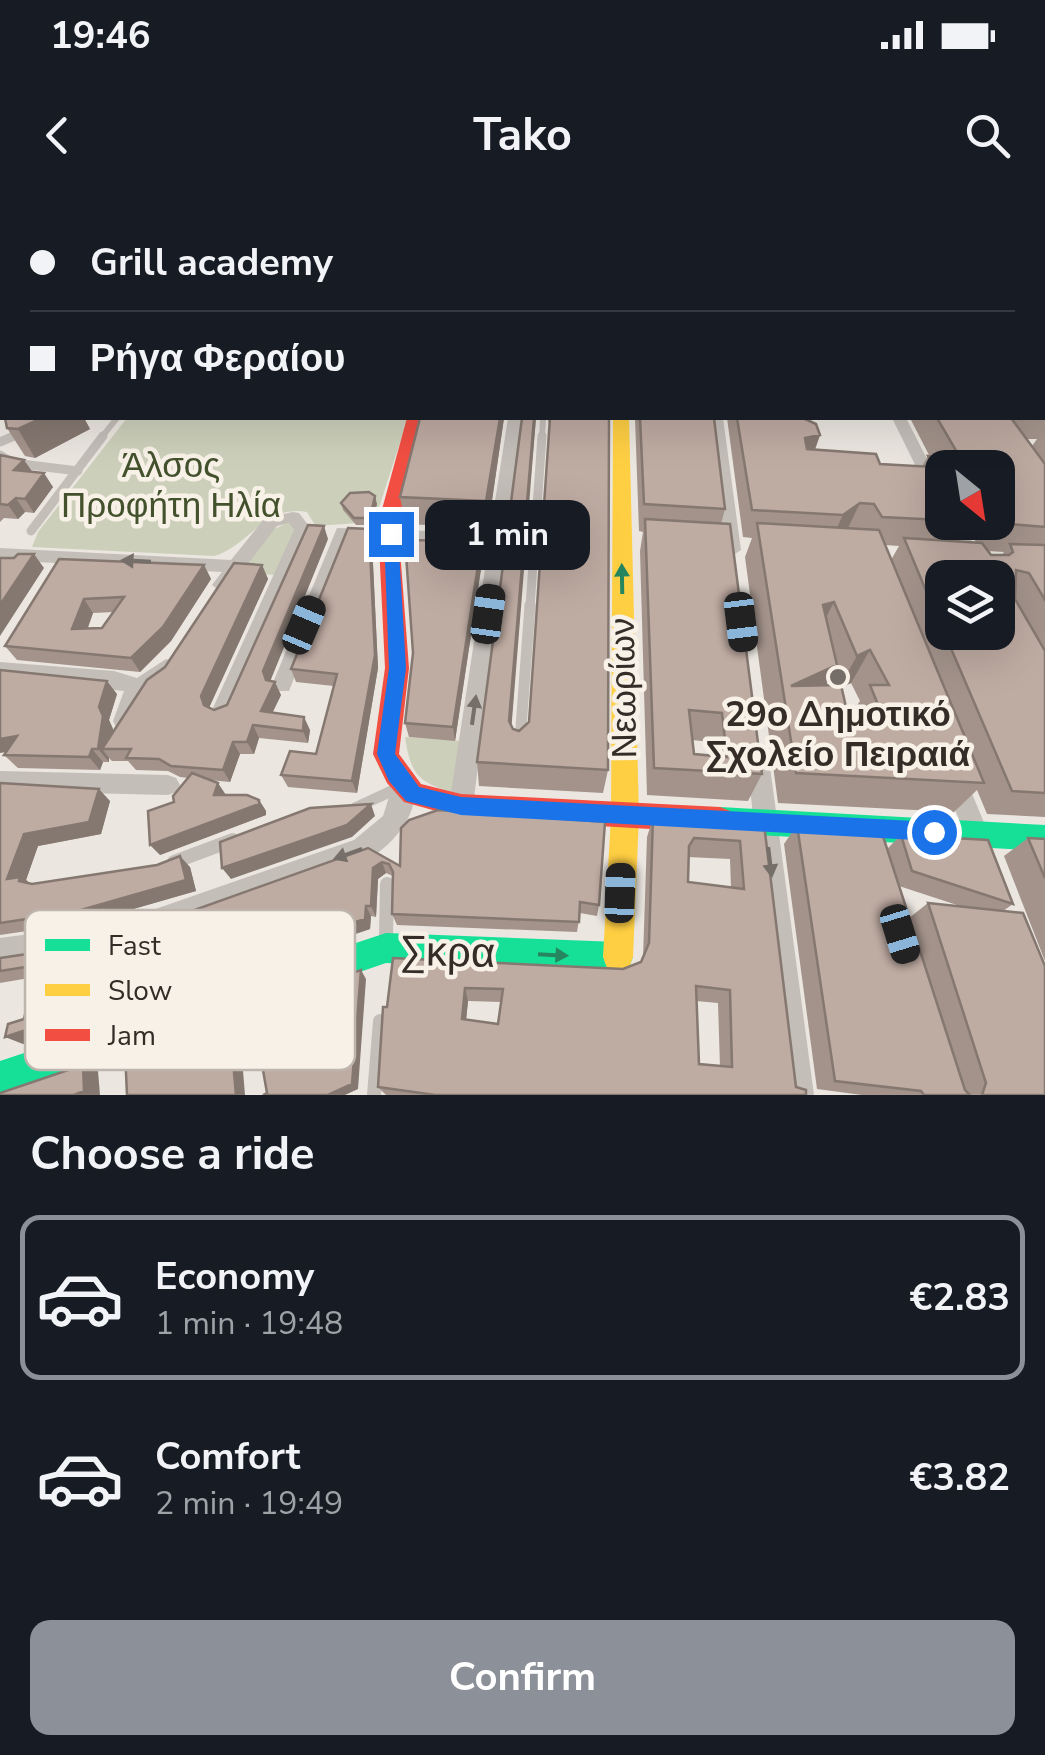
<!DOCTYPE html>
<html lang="en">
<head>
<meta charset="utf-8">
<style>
	:root { --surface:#171b24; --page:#242831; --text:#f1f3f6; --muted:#9ea1a6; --line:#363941; --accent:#8c9099 }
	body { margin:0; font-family:"Nunito Sans",sans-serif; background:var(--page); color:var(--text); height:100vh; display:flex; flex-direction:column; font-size:38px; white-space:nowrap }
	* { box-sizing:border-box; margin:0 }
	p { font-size:32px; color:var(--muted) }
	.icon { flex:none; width:55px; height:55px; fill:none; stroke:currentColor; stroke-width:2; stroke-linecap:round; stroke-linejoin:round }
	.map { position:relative; height:895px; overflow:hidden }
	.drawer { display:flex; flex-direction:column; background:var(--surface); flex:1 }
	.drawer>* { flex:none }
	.hud { position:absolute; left:0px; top:0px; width:1045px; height:220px; box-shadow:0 10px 40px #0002; display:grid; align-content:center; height:220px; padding:0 30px; background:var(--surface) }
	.needle { width:65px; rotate:150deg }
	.fabs { position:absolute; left:925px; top:250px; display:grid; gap:20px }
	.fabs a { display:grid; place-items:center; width:90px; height:90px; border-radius:20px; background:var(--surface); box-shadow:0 10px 40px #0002; font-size:50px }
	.end { position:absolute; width:45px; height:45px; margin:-22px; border:12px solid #1a73e8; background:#fff; box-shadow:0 0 0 5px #fff }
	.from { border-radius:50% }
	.bubble { position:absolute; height:70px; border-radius:20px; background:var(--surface); box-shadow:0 10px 40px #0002; font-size:32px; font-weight:700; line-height:70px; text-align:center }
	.car { position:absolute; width:30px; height:60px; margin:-30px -15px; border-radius:12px; box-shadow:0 0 8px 2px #0007; background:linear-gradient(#222 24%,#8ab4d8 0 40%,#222 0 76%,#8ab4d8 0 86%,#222 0) }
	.hud b { display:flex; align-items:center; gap:35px; height:95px; font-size:38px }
	.hud b+b { border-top:2px solid var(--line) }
	.hud i { width:25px; height:25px; background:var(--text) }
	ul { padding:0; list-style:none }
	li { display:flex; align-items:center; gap:30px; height:165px; margin:0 20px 15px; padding:0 10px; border:5px solid transparent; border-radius:20px }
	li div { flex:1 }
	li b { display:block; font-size:38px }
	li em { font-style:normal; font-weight:700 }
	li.active { border-color:var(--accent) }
	li>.icon { width:90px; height:90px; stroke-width:1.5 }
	h2 { padding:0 30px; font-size:45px; line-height:120px }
	.button { display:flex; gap:20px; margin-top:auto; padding:20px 30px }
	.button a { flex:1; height:115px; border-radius:20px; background:var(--accent); color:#fff; font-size:40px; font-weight:700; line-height:115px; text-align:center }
	.status { display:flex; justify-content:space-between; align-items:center; height:70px; padding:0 50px; background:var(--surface); direction:ltr }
	.status svg { height:28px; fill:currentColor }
	header { display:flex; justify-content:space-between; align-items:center; height:130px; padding:0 30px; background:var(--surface); font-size:45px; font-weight:700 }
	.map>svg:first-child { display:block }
	.green { fill:#ccd0bb }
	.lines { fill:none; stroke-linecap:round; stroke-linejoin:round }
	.lane-far3 { stroke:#c4beb9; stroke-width:6 }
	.lane-far2 { stroke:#c4beb9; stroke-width:9 }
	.lane-far1 { stroke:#c4beb9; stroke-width:11 }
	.lane { stroke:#c4beb9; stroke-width:14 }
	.street { fill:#c4beb9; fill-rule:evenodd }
	.fast { fill:#16e098; fill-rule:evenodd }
	.slow { fill:#ffcf43; fill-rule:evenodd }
	.jam { fill:#f24e42; fill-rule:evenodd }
	.wall { fill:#a3938b; fill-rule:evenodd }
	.shaded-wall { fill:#857871 }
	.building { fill:#beaba2; stroke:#857871; stroke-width:2.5; fill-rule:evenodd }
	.oneway { fill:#756e69 }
	.oneway2 { fill:#268660 }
	.route { fill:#1a73e8 }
	.poi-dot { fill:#756d68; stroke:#f8f1e7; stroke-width:4 }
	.labels { text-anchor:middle; stroke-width:9; stroke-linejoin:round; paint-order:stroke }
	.park-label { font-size:35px; fill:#43512d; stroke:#f8f1e7 }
	.street-label { font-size:35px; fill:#352c28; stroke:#f8f1e7 }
	.poi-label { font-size:35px; font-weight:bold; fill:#352c28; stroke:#f8f1e7 }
	.near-street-label { font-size:42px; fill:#352c28; stroke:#f8f1e7 }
	.key { fill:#f8f1e7; stroke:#beb6ae; stroke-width:2.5 }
	.key-label { font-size:28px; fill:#352c28 }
</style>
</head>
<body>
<div class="status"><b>19:46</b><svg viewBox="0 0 49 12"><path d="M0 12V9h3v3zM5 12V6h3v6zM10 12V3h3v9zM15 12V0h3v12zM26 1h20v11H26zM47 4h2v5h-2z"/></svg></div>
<header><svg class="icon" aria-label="back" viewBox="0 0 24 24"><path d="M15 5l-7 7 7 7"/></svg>Tako<svg class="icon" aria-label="search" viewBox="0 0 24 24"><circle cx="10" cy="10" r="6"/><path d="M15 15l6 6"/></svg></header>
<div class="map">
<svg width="1045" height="895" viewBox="0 0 1045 895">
	<rect width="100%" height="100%" fill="#ebe6e0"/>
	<path class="green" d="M 127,218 L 408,218 L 374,323 C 353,322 336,326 315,325 L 307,312 C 265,304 249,346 214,356 L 32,347 L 38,332 Z
		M 289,322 L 297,324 L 277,375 L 237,373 L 272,330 Z
		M 405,537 L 462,541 L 454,593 C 418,582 411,575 405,537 Z"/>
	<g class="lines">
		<path class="lane-far3" d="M 8,238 L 21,233
			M 101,238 L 117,218
			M 542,238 L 543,218"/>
		<path class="lane-far2" d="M 0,242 L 14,236
			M 0,255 L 13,263 L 78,271
			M 31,331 L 103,236
			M 530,407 L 542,236"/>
		<path class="lane-far1" d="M 520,541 L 530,405
			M 355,608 L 398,588"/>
		<path class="lane" d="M 174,662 L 233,640
			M 386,737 L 387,684
			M 117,826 L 118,780
			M 374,895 L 380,821"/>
		<path class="street" d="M 508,218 L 522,218 L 473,606 L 469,614 L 461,617 L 453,614 L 449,606 L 489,343 L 349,338 L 289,491 L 275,491 L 272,485 L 337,328 L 490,333 Z
			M 709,218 L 723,218 L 741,350 L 732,356 L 723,350 Z
			M 892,218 L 906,218 L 942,288 L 942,308 L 934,303 Z
			M 293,312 L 299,313 L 312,330 L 234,510 L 231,516 L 223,519 L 215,516 L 212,510 L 294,330 L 289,323 L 277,326 L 228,390 L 221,392 L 212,385 L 222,372 L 0,360 L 0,348 L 231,360 L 265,318 Z
			M 945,322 L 962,322 L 990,378 L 972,378 Z
			M 166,459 L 173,461 L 176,467 L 173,473 L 143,497 L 132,527 L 124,530 L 116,527 L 113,521 L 124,491 L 0,478 L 0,462 L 114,471 L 137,478 Z
			M 757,542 L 765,545 L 768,552 L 814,895 L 784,895 L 746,552 L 749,545 Z
			M 0,571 L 168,575 L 176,578 L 180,585 L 176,592 L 168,595 L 0,591 Z
			M 956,571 L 964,574 L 992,642 L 989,650 L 980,654 L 971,650 L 944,581 L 948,574 Z
			M 403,575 L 411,578 C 425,608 394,644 370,658 L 144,739 L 89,754 L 0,766 L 0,738 L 89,726 L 144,713 L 354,640 L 383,616 L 395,578 Z"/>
		<path class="fast" d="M 720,607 L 1045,625 L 1045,651 L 720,633 L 710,629 L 706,620 L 710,611 Z
			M 386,733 L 618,742 L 629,746 L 633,757 L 629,768 L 618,772 L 386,763 L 0,895 L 0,861 Z"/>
		<path class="slow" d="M 613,218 L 629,218 L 639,616 L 633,757 L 629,768 L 618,772 L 607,768 L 603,757 L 611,616 Z"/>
		<path class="jam" d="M 407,218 L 423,218 L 398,324 L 409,468 L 399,554 L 421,584 L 461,594 L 720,607 L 730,611 L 734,620 L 730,629 L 720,633 L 461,618 L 404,602 L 387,583 L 373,554 L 385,468 L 378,324 Z"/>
	</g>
	<path class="wall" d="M 0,0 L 1045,0 L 1045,617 L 987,614 L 977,590 L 954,612 L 778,603 L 745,357 L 752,338 L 743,337 L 727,218 L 807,218 L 806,219 L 820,235 L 815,250 L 880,264 L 922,266 L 928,256 L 930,257 L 910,218 L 1042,218 L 1042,2 L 2,2 L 2,162 L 0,163 ZM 1027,239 L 1037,239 L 1032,246 ZM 942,268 L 998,268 L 998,322 L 942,322 ZM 967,328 L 976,342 L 959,341 ZM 885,345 L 899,346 L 891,360 ZM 988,351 L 1004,352 L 1002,355 L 991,355 ZM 942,378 L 998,432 L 942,432 ZM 832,473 L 837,485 L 826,486 ZM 851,483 L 860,501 L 849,517 L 851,520 L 849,520 L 842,487 Z
		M 5,218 L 84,218 L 90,229 L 35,258 L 25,256 L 7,228 Z
		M 420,218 L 504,218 L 488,328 L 405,324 L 400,297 Z
		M 522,218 L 536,218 L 526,330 L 511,526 L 513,529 L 519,531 L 529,522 L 550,231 L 548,218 L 609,218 L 608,570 L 603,593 L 479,586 L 477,562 L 512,319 L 511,302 Z
		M 635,218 L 714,218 L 725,309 L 721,324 L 762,574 L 748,601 L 647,595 L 640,351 L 643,332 L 639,331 ZM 692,540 L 711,542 L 712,556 L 694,554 Z
		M 0,255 L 24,260 L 32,272 L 53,287 L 34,313 L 25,312 L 18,319 L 4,318 L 0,322 Z
		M 341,303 L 377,304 L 371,325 L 356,325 L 343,310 Z
		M 369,329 L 372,343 L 378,468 L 357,593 L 288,587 L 281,575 L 316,554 L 334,486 L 296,482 L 291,469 Z
		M 328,339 L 270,481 L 281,495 L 272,513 L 310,530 L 308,543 L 259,538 L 254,554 L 240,554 L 230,582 L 209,580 L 225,595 L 259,600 L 266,611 L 266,615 L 160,655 L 174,602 L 188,578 L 180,577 L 168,571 L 136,570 L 128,561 L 112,561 L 109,558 L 109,562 L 103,562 L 100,570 L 18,568 L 4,555 L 6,552 L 117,494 L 109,520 L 113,529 L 113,533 L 165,467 L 262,365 L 268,379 L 209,507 L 214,510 L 227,505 Z
		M 484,349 L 455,541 L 409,537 L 405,523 Z
		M 59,359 L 204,365 L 211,379 L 171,441 L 140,472 L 17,460 L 5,446 ZM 114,412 L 102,428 L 88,428 L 93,413 Z
		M 0,583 L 110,601 L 101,634 L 38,646 L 26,680 L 30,684 L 190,667 L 196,691 L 88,722 L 0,735 Z
		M 653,618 L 764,624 L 796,887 L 806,895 L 386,895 L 378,887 L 393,758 L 623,769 L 641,762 L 643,758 L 647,637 ZM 688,657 L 730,659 L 731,688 L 688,682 ZM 468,801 L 501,802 L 498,824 L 466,820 ZM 696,801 L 718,803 L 720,866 L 699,864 Z
		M 797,625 L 887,649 L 901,635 L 1013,704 L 1003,711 L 1045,895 L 862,895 L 817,889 L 784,644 ZM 899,686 L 960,706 L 928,703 L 909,718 Z
		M 1028,638 L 1045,639 L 1045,761 L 1004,656 Z
		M 368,648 L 400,666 L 599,705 L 597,716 L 580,713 L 577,732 L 397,725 L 392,714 L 393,676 L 386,673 L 378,679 L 376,717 L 371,716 L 370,729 L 284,758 L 275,748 L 274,735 L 252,742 L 254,768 L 140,805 L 125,797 Z
		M 88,745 L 102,754 L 102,773 L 105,775 L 100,797 L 105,800 L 105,817 L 23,844 L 24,819 L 37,807 L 42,785 L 29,778 L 0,783 L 0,758 Z"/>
	<path class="shaded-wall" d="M 2,134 L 2,162 L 0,163 L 0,135 Z
		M 42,218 L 84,218 L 90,229 L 35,258 L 18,229 Z
		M 500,218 L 504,218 L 488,328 L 486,301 Z
		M 534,218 L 536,218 L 527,330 L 527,303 Z
		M 820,235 L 810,262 L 796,265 L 805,238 Z
		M 24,260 L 34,274 L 14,270 Z
		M 44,273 L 53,287 L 34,313 L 25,299 Z
		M 375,296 L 377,304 L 371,325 L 370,318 Z
		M 16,298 L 25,312 L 18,319 L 8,305 Z
		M 860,303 L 847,330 L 830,342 L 843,315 Z
		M 526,318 L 526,345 L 510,545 L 509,521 Z
		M 324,326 L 328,339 L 269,484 L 275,482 L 281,495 L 267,524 L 261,511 L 263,471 Z
		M 369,329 L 372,343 L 378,468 L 357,593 L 352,581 Z
		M 483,333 L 484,349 L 455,541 L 453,527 Z
		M 34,354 L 44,368 L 0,436 L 0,405 Z
		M 204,365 L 211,379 L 171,441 L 140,472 L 131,458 Z
		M 262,365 L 268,379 L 209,508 L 204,505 L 201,496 Z
		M 84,399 L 93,413 L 82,442 L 72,429 Z
		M 834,402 L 817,435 L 823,405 Z
		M 870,450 L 851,483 L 838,489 L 857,456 Z
		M 837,465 L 819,498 L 791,486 Z
		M 107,481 L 117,494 L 109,520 L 113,529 L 110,549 L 102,549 L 109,558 L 109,562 L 98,549 L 99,507 Z
		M 304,517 L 310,530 L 308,543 L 303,531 Z
		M 253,525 L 259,538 L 254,554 L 247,542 Z
		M 17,536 L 30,548 L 0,553 L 0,539 Z
		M 233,542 L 240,554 L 230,582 L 223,570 Z
		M 92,549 L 103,562 L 100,570 L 89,557 Z
		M 218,583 L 226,595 L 214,595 Z
		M 99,589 L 110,601 L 101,634 L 38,646 L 26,680 L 35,687 L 7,679 L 24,634 Z
		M 259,600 L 266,611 L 266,615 L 160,655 L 150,645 Z
		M 371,604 L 375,616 L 352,637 L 231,679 L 222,668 Z
		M 180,656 L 190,667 L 196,691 L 88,722 L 74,712 Z
		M 382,662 L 386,673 L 378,679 L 376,717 L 371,706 L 373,668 Z
		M 366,706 L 371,716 L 370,729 L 284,758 L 275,748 Z
		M 272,722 L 281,732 L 252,742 L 254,768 L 140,805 L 125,797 L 242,732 Z
		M 88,745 L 102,754 L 102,773 L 105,775 L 100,797 L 105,800 L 105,817 L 23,844 L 5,837 L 85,793 Z
		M 361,770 L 366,779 L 358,889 L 345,895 L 328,895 Z
		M 465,788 L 468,801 L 465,831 L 462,819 Z
		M 229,815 L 239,822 L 245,895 L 236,895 Z
		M 83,865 L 98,871 L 100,895 L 74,895 Z"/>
	<path class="building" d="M 0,0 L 1045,0 L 1045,41 L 1042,38 L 1042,2 L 2,2 L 2,134 L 0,135 Z
		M 1042,71 L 1045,74 L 1045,180 L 1042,176 Z
		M 5,218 L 42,218 L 18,229 L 7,228 Z
		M 420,218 L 500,218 L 486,301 L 400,297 Z
		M 522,218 L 534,218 L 527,303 L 511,302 Z
		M 550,218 L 609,218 L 608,570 L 477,562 L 509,320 L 526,318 L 509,521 L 513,529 L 519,531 L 529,522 Z
		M 640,218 L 714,218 L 725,309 L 644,304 Z
		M 737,218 L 803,218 L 816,224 L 820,235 L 805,238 L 807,249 L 876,254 L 880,264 L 933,267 L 928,256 L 935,257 L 942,271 L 942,320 L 882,317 L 874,304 L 860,303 L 843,315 L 752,310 Z
		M 937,218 L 1011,218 L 1045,264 L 1045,327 L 999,323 L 998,268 L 961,268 L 961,259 Z
		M 0,255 L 24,260 L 14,270 L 44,273 L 25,299 L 16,298 L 8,305 L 0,304 Z
		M 369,292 L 375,296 L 370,318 L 354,318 L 341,303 L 350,293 Z
		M 645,319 L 730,324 L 762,574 L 654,568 ZM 689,510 L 722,513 L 727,557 L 694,554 Z
		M 757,323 L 879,330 L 984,583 L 796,573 ZM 834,402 L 857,456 L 870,450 L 889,485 L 870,485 L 885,522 L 849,520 L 841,485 L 791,486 L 837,465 L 823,405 Z
		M 308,325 L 324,326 L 263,471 L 266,480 L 275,482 L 261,511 L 304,517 L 303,531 L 253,525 L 247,542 L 233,542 L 223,570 L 171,566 L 159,559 L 126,558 L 131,549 L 102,549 L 147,480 L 165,467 L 234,363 L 262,365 L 201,496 L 204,505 L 214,510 L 227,505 Z
		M 348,328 L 369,329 L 375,455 L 352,581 L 281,575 L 290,551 L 316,554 L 337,474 L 291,469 Z
		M 483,333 L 453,527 L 405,523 L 413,453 L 405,340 L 461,341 L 462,335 Z
		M 904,338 L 982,343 L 991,355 L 1009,355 L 1013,352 L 1010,344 L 1045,345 L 1045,400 L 1029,373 L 1016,370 L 1015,399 L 1045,451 L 1045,593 L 1012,591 L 944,432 L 998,432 L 998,378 L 942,378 L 942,429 Z
		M 18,354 L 34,354 L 0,405 L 0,358 L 14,358 Z
		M 59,359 L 204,365 L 163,427 L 131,458 L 5,446 ZM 124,397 L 102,428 L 72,429 L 84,399 Z
		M 0,470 L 107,481 L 99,507 L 103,516 L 98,549 L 92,549 L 89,557 L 4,555 L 17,536 L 0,539 Z
		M 192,573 L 218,583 L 214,595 L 247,595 L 259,600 L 259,604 L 150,645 L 148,611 L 174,602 L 173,596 Z
		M 0,583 L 99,589 L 89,622 L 24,634 L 7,679 L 20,677 L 19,681 L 32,684 L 157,665 L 180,656 L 186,680 L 74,712 L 0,723 Z
		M 371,604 L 347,625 L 222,668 L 220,642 L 310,608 Z
		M 438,610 L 605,622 L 599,705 L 580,702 L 579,722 L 392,714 L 393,672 L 389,664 L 382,662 L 373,668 L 371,706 L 366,706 L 365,719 L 275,748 L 272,722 L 242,732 L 244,758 L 125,797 L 132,764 L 133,732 L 368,648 L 400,666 L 401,628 L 409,620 Z
		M 653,618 L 764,624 L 796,887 L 806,890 L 806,895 L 435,895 L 378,887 L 383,807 L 387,807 L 393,758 L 623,769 L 641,762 L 649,743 ZM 694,638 L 740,641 L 744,689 L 688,682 L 689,646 ZM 696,786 L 730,790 L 732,867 L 699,864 ZM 465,788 L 503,789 L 498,824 L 462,819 Z
		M 797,625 L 881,630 L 965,890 L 970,895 L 924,895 L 921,891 L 835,881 Z
		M 901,635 L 988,640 L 1013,704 L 912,671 Z
		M 1028,638 L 1045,639 L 1045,678 Z
		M 928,703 L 1023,713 L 1045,766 L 1045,895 L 982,895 L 986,883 Z
		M 88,745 L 87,767 L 91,767 L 85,793 L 91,792 L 90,809 L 5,837 L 8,824 L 24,819 L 26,810 L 37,807 L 44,776 L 29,779 L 32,766 L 0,771 L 0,758 Z
		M 361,770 L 352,884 L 328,895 L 263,895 L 267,893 L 252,807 Z
		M 229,815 L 236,895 L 127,895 L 125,851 Z
		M 83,865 L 84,891 L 74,895 L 0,895 L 0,893 Z"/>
	<defs><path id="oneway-solid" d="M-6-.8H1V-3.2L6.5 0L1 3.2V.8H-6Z" transform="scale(2.5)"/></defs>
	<g class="oneway">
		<use href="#oneway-solid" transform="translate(136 361) rotate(-177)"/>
		<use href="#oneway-solid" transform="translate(474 510) rotate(-82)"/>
		<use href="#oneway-solid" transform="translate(348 654) rotate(160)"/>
		<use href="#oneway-solid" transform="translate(770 662) rotate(83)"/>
	</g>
	<g class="oneway2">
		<use href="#oneway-solid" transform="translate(622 379) rotate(-91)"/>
		<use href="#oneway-solid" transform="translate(553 755) rotate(3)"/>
	</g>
	<path class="route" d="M 391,329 L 398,334 L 406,468 L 395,554 L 419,587 L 461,597 L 934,622 L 941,625 L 941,638 L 934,641 L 461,615 L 406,601 L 389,581 L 377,554 L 389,468 L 384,334 Z"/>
	<circle class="poi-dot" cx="838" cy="477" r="10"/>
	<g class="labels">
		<g class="park-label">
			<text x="171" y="277">Άλσος<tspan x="171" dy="40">Προφήτη Ηλία</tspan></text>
		</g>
		<g class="street-label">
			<text transform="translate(623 488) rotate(-91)" y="12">Νεωρίων</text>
		</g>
		<g class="poi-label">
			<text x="838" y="526">29ο Δημοτικό<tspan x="838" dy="40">Σχολείο Πειραιά</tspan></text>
		</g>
		<g class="near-street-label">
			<text transform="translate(448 751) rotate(1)" y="15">Σκρα</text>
		</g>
	</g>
	<rect x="25" y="710" width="330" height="160" rx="15" class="key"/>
	<rect x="45" y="739" width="45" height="12" fill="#16e098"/>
	<rect x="45" y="784" width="45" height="12" fill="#ffcf43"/>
	<rect x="45" y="829" width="45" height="12" fill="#f24e42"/>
	<g class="key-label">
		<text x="108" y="755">Fast</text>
		<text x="108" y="800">Slow</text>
		<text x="108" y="845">Jam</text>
	</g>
</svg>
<div class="fabs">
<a><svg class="needle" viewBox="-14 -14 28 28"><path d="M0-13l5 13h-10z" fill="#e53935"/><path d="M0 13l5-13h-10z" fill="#9ea1a6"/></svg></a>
<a><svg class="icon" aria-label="layers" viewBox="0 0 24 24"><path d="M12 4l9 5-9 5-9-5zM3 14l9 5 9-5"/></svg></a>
</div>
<i class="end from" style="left:934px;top:632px"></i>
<i class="end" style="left:391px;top:334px"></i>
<div class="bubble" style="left:425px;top:300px;width:165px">1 min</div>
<i class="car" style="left:488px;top:414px;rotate:8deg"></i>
<i class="car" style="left:741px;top:422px;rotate:173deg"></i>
<i class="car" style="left:304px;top:425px;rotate:23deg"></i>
<i class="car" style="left:620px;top:693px;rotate:2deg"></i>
<i class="car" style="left:900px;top:734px;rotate:163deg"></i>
<div class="hud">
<b><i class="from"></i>Grill academy</b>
<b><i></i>Ρήγα Φεραίου</b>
</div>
</div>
<section class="drawer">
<h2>Choose a ride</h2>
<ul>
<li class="active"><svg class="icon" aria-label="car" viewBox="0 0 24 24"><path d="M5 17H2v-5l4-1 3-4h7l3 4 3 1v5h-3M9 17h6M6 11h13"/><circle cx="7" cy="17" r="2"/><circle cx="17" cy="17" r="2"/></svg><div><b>Economy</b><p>1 min · 19:48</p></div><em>€2.83</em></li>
<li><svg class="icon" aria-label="car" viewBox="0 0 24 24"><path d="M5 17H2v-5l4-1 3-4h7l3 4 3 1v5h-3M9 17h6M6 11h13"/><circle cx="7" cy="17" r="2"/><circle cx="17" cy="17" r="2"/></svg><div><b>Comfort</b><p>2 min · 19:49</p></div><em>€3.82</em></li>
</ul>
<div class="button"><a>Confirm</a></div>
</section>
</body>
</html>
